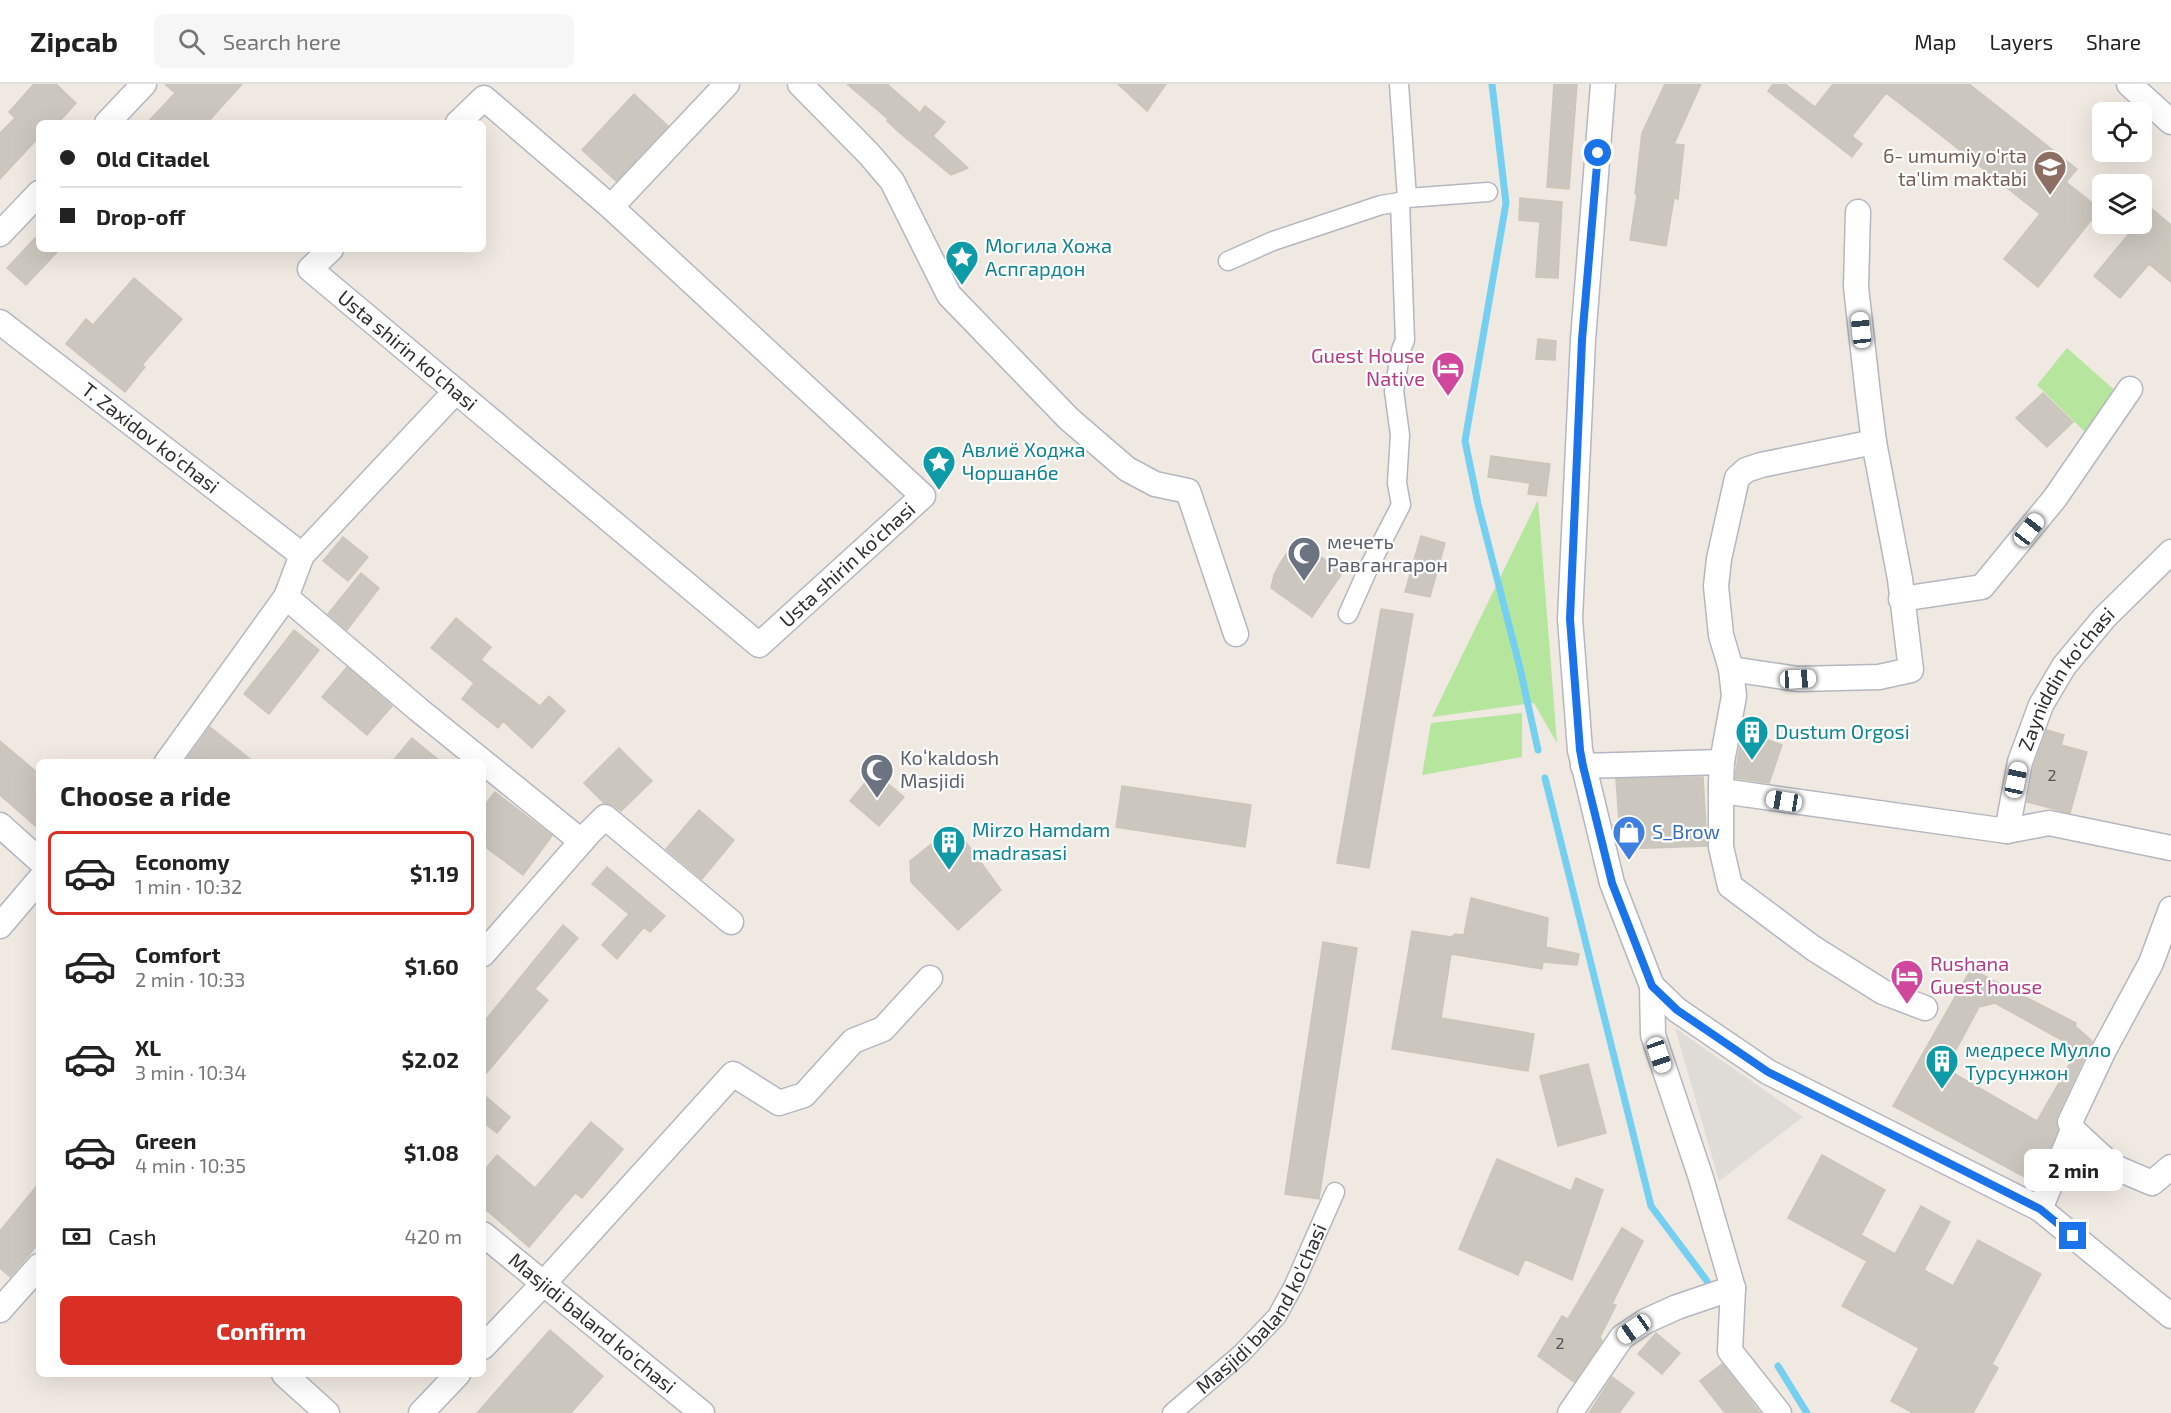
<!DOCTYPE html>
<html lang="en">
<head>
<meta charset="utf-8">
<style>
	:root { --surface:#fff; --page:#f6f6f6; --text:#222; --muted:#767676; --line:#e0e0e0; --accent:#d93025 }
	body { margin:0; font-family:"Exo 2",sans-serif; background:var(--page); color:var(--text); height:100vh; display:flex; flex-direction:column; font-size:22px; white-space:nowrap }
	* { box-sizing:border-box; margin:0 }
	p { font-size:20px; color:var(--muted) }
	.icon { flex:none; width:33px; height:33px; fill:none; stroke:currentColor; stroke-width:2; stroke-linecap:round; stroke-linejoin:round }
	.map { position:relative; flex:1; overflow:hidden }
	.panel { position:absolute; left:36px; top:675px; width:450px; height:618px; display:flex; flex-direction:column; background:var(--surface); border-radius:9px; box-shadow:0 6px 24px #0002 }
	.panel>* { flex:none }
	.banner { position:absolute; left:36px; top:36px; width:450px; height:132px; border-radius:9px; box-shadow:0 6px 24px #0002; display:grid; align-content:center; height:132px; padding:0 24px; background:var(--surface) }
	.controls { position:absolute; left:2092px; top:18px; display:grid; gap:12px }
	.controls a { display:grid; place-items:center; width:60px; height:60px; border-radius:9px; background:var(--surface); box-shadow:0 6px 24px #0002; font-size:30px }
	.end { position:absolute; width:27px; height:27px; margin:-14px; border:8px solid #1a73e8; background:#fff; box-shadow:0 0 0 3px #fff }
	.from { border-radius:50% }
	.bubble { position:absolute; height:42px; border-radius:9px; background:var(--surface); box-shadow:0 6px 24px #0002; font-size:20px; font-weight:700; line-height:42px; text-align:center }
	.car { position:absolute; width:18px; height:36px; margin:-18px -9px; border-radius:8px; box-shadow:0 0 4px 2px #0007; background:linear-gradient(#fff 24%,#345 0 40%,#fff 0 76%,#345 0 86%,#fff 0) }
	.banner b { display:flex; align-items:center; gap:21px; height:57px; font-size:22px }
	.banner b+b { border-top:2px solid var(--line) }
	.banner i { width:15px; height:15px; background:var(--text) }
	ul { padding:0; list-style:none }
	li { display:flex; align-items:center; gap:18px; height:84px; margin:0 12px 9px; padding:0 12px; border:3px solid transparent; border-radius:9px }
	li div { flex:1 }
	li b { display:block; font-size:22px }
	li em { font-style:normal; font-weight:700 }
	li.active { border-color:var(--accent) }
	li>.icon { width:54px; height:54px; stroke-width:1.5 }
	h2 { padding:0 24px; font-size:27px; line-height:72px }
	.pay { display:flex; align-items:center; gap:15px; height:66px; padding:0 24px; font-size:22px }
	.pay p { margin-inline-start:auto }
	.primary-button { display:flex; gap:12px; margin-top:auto; padding:12px 24px }
	.primary-button a { flex:1; height:69px; border-radius:9px; background:var(--accent); color:#fff; font-size:24px; font-weight:700; line-height:69px; text-align:center }
	header { display:flex; align-items:center; gap:36px; box-sizing:border-box; height:84px; padding:0 30px; background:var(--surface); border-bottom:2px solid var(--line) }
	header strong { font-size:28px }
	nav { display:flex; gap:33px; margin-inline-start:auto; font-size:21px }
	.search { width:420px; height:54px; background:var(--page); display:flex; align-items:center; gap:15px; box-sizing:border-box; padding:0 21px; border-radius:9px; color:var(--muted); font-size:22px }
	.map>svg:first-child { display:block }
	.green { fill:#b6e59e }
	.plaza { fill:#dfdcd8 }
	.lines { fill:none; stroke-linecap:round; stroke-linejoin:round }
	.stream { stroke:#75cff0; stroke-width:7 }
	.building { fill:#cbc7bf; stroke:#cbc5ba; stroke-width:1.5; fill-rule:evenodd }
	.pedestrian-casing { stroke:#b4b7c1; stroke-width:21 }
	.minor-casing { stroke:#b4b7c1; stroke-width:27 }
	.pedestrian { stroke:#fff; stroke-width:18 }
	.minor { stroke:#fff; stroke-width:24 }
	.route { stroke:#1a73e8; stroke-width:8 }
	.labels { text-anchor:middle; stroke-width:4.5; stroke-linejoin:round; paint-order:stroke }
	.number-label { font-size:16px; fill:#555452 }
	.education-label { font-size:20px; fill:#785e54; stroke:#fff; text-anchor:end }
	.culture-label { font-size:20px; fill:#0d838f; stroke:#fff; text-anchor:start }
	.street-label { font-size:20px; fill:#2e2e2e; stroke:#fff }
	.hotel-label { font-size:20px; fill:#b23c85; stroke:#fff; text-anchor:end }
	.worship-label { font-size:20px; fill:#5b616d; stroke:#fff; text-anchor:start }
	.shop-label { font-size:20px; fill:#366cbe; stroke:#fff; text-anchor:start }
</style>
</head>
<body>
<header>
<strong>Zipcab</strong>
<div class="search"><svg class="icon" aria-label="search" viewBox="0 0 24 24"><circle cx="10" cy="10" r="6"/><path d="M15 15l6 6"/></svg>Search here</div>
<nav><a>Map</a><a>Layers</a><a>Share</a></nav>
</header>
<div class="map">
<svg width="2171" height="1329" viewBox="0 0 2171 1329">
	<rect width="100%" height="100%" fill="#efe9e1"/>
	<path class="green" d="M 2067,264 L 2119,310 L 2090,353 L 2037,301 Z
		M 1538,416 L 1557,659 L 1534,619 L 1432,633 Z
		M 1522,629 L 1522,673 L 1422,691 L 1431,639 Z"/>
	<path class="plaza" d="M 1675,944 L 1803,1033 L 1719,1097 Z"/>
	<g class="lines">
		<path class="stream" d="M 1492,0 L 1506,119 L 1465,357 L 1478,420 L 1520,584 L 1538,666
			M 1545,694 L 1651,1122 L 1707,1197
			M 1778,1282 L 1807,1329"/>
	</g>
	<path class="building" d="M 34,0 L 56,0 L 76,19 L 58,39 L 39,39 L 39,53 L 0,95 L 0,49 L 15,34 L 9,28 Z
		M 165,0 L 242,0 L 207,39 L 147,39 L 175,9 Z
		M 847,0 L 887,0 L 920,29 L 925,22 L 945,38 L 933,52 L 968,84 L 951,91 L 901,50 L 887,37 L 888,35 Z
		M 1118,0 L 1166,0 L 1147,27 Z
		M 1554,0 L 1577,0 L 1569,105 L 1547,103 Z
		M 1665,0 L 1701,0 L 1674,60 L 1684,61 L 1678,115 L 1674,114 L 1666,162 L 1630,156 L 1637,110 L 1635,110 L 1642,49 Z
		M 1773,0 L 1785,0 L 1815,23 L 1833,0 L 1969,0 L 2077,85 L 2066,98 L 2100,125 L 2038,203 L 2004,175 L 2040,130 L 1938,49 L 1886,9 L 1852,52 L 1862,60 L 1852,73 L 1768,7 Z
		M 634,10 L 668,42 L 616,97 L 582,66 Z
		M 1520,114 L 1562,118 L 1558,194 L 1536,193 L 1540,138 L 1519,136 Z
		M 2151,124 L 2171,141 L 2171,198 L 2149,180 L 2120,214 L 2094,192 L 2137,140 L 2142,140 L 2142,134 Z
		M 39,150 L 39,165 L 60,165 L 26,201 L 7,184 Z
		M 134,194 L 182,235 L 142,281 L 145,283 L 125,308 L 66,260 L 86,235 L 93,241 Z
		M 1538,255 L 1556,257 L 1555,276 L 1536,275 Z
		M 2043,309 L 2073,338 L 2047,363 L 2016,334 Z
		M 1491,372 L 1550,380 L 1546,412 L 1528,410 L 1530,399 L 1488,393 Z
		M 1421,452 L 1445,459 L 1430,513 L 1405,508 Z
		M 343,453 L 368,473 L 348,497 L 323,477 Z
		M 1296,456 L 1343,488 L 1312,533 L 1271,504 L 1274,491 L 1281,478 Z
		M 361,489 L 379,504 L 347,546 L 328,530 Z
		M 1381,525 L 1413,530 L 1369,784 L 1337,779 Z
		M 456,534 L 491,563 L 481,576 L 540,622 L 549,612 L 565,627 L 532,664 L 503,637 L 498,644 L 462,615 L 474,599 L 431,564 Z
		M 294,546 L 319,566 L 269,630 L 244,610 Z
		M 347,583 L 392,622 L 367,651 L 322,613 Z
		M 210,643 L 254,678 L 185,678 Z
		M 1742,646 L 1782,661 L 1769,699 L 1735,694 Z
		M 2047,646 L 2064,651 L 2061,661 L 2087,668 L 2070,729 L 2027,718 L 2034,682 Z
		M 412,654 L 441,678 L 392,678 Z
		M 0,657 L 39,690 L 39,745 L 0,711 Z
		M 619,664 L 652,697 L 621,727 L 614,722 L 604,719 L 584,699 Z
		M 874,688 L 904,713 L 879,742 L 850,717 Z
		M 1703,693 L 1707,762 L 1621,765 L 1616,695 Z
		M 1122,702 L 1251,721 L 1245,763 L 1116,743 Z
		M 495,708 L 552,752 L 523,791 L 483,761 L 483,723 Z
		M 699,726 L 734,756 L 702,795 L 666,765 Z
		M 954,742 L 1001,806 L 958,846 L 911,798 L 910,777 Z
		M 607,783 L 665,832 L 650,848 L 644,843 L 617,875 L 602,861 L 629,830 L 592,800 Z
		M 1471,814 L 1548,834 L 1546,863 L 1579,870 L 1577,881 L 1543,878 L 1542,885 L 1451,870 L 1441,934 L 1534,950 L 1528,987 L 1392,965 L 1412,847 L 1451,853 L 1455,850 L 1464,851 Z
		M 563,841 L 578,854 L 535,905 L 548,916 L 483,993 L 483,939 Z
		M 1323,858 L 1357,864 L 1319,1115 L 1285,1110 Z
		M 1971,885 L 2076,939 L 2075,942 L 2092,957 L 2057,1032 L 2056,1038 L 2058,1046 L 2048,1069 L 2032,1097 L 1893,1022 ZM 1995,919 L 2067,959 L 2073,974 L 2037,1037 L 1953,989 L 1951,975 L 1979,923 Z
		M 1588,980 L 1606,1049 L 1558,1062 L 1540,992 Z
		M 483,1010 L 510,1033 L 497,1049 L 483,1038 Z
		M 591,1038 L 623,1065 L 582,1114 L 575,1109 L 529,1163 L 483,1123 L 483,1088 L 497,1071 L 535,1104 Z
		M 1822,1071 L 1885,1106 L 1861,1151 L 1895,1170 L 1921,1122 L 1950,1138 L 1924,1186 L 1953,1202 L 1978,1156 L 2041,1190 L 1992,1280 L 1998,1284 L 1973,1329 L 1913,1329 L 1891,1317 L 1919,1264 L 1842,1222 L 1867,1177 L 1788,1134 Z
		M 1497,1075 L 1571,1107 L 1576,1094 L 1603,1106 L 1572,1196 L 1525,1175 L 1518,1191 L 1459,1165 Z
		M 39,1099 L 39,1159 L 10,1193 L 0,1184 L 0,1147 Z
		M 1622,1144 L 1643,1157 L 1612,1220 L 1616,1221 L 1600,1253 L 1602,1257 L 1574,1298 L 1538,1272 L 1562,1232 L 1568,1235 Z
		M 550,1246 L 603,1292 L 571,1329 L 477,1329 Z
		M 1656,1249 L 1680,1269 L 1662,1290 L 1638,1270 Z
		M 1722,1280 L 1724,1282 L 1760,1329 L 1725,1329 L 1700,1297 Z
		M 1612,1293 L 1634,1309 L 1619,1329 L 1589,1329 Z"/>
	<g class="lines">
		<defs>
			<g id="pedestrian">
				<path d="M 1399,0 L 1407,114"/>
				<path d="M 1228,177 L 1273,157 L 1381,121 L 1400,118 L 1407,114 L 1488,108"/>
				<path d="M 1348,530 L 1368,485 L 1401,421 L 1397,399 L 1400,351 L 1394,307 L 1401,266 L 1405,256 L 1400,118"/>
				<path id="s1" d="M 1172,1329 L 1242,1269 L 1277,1232 L 1294,1201 L 1335,1108"/>
			</g>
			<g id="minor">
				<path d="M 800,0 L 869,70 L 892,97 L 949,211 L 1069,335 L 1127,385 L 1155,400 L 1188,407 L 1236,550"/>
				<path d="M 1603,0 L 1583,256 L 1570,535 L 1580,666 L 1612,799 L 1652,902 L 1653,951 L 1701,1094 L 1733,1204 L 1730,1267 L 1779,1329"/>
				<path d="M 2129,0 L 2171,38"/>
				<path d="M 107,39 L 144,0"/>
				<path d="M 611,123 L 727,0"/>
				<path d="M 1858,128 L 1856,203 L 1868,310 L 1874,358 L 1900,495 L 1911,586 L 1879,593 L 1798,595 L 1731,585 L 1734,612 L 1722,678 L 1721,699 L 1721,763 L 1730,802 L 1813,864 L 1883,908 L 1925,924"/>
				<path d="M 0,150 L 39,109"/>
				<path id="s2" d="M 331,165 L 310,185 L 759,561 L 923,412 L 611,123 L 484,14 L 458,39"/>
				<path id="s3" d="M 0,238 L 302,471"/>
				<path d="M 456,307 L 302,471 L 286,513 L 419,626 L 581,757"/>
				<path d="M 1901,515 L 1982,503 L 2055,414 L 2130,305"/>
				<path d="M 1731,585 L 1721,551 L 1716,502 L 1719,475 L 1737,394 L 1746,386 L 1761,381 L 1874,358"/>
				<path d="M 167,678 L 286,513"/>
				<path d="M 1583,682 L 1722,678"/>
				<path d="M 1722,707 L 2007,747 L 2049,739 L 2171,764"/>
				<path d="M 0,741 L 39,776"/>
				<path id="s4" d="M 2007,747 L 2020,678 L 2041,621 L 2064,582 L 2104,534 L 2171,468"/>
				<path d="M 0,842 L 39,796"/>
				<path d="M 483,870 L 589,749 L 605,733 L 731,838"/>
				<path d="M 1652,902 L 1677,926 L 1768,988 L 2040,1125 L 2171,1232"/>
				<path d="M 2073,1046 L 2112,1082 L 2152,1099 L 2171,1083"/>
				<path d="M 2040,1125 L 2073,1046 L 2070,1038 L 2104,966 L 2151,879 L 2171,825"/>
				<path id="s5" d="M 483,1150 L 702,1329"/>
				<path d="M 0,1226 L 39,1182"/>
				<path d="M 483,1263 L 543,1200 L 733,990 L 779,1019 L 804,1011 L 853,957 L 883,945 L 930,894"/>
				<path d="M 284,1290 L 327,1329"/>
				<path d="M 421,1329 L 458,1290"/>
				<path d="M 1570,1329 L 1622,1253 L 1646,1237 L 1677,1223 L 1733,1204"/>
			</g>
		</defs>
		<use href="#pedestrian" class="pedestrian-casing"/>
		<use href="#minor" class="minor-casing"/>
		<use href="#pedestrian" class="pedestrian"/>
		<use href="#minor" class="minor"/>
	</g>
	<g class="lines">
		<path class="route" d="M 1598,69 L 1582,256 L 1570,535 L 1580,666 L 1583,682 L 1612,799 L 1652,902 L 1677,926 L 1768,988 L 2040,1125 L 2073,1152"/>
	</g>
	<defs>
		<symbol id="school-pin" viewBox="-11 -11 22 30"><path d="M0 17L-7.5 6A9.5 9.5 0 1 1 7.5 6Z" fill="#8d6e63" stroke="#fff"/><path d="M0-5L7-2L0 1L-7-2ZM-4 1L0 2.5L4 1V4Q0 6-4 4Z" fill="#fff"/></symbol>
		<symbol id="sight-pin" viewBox="-11 -11 22 30"><path d="M0 17L-7.5 6A9.5 9.5 0 1 1 7.5 6Z" fill="#0f9aa8" stroke="#fff"/><path d="M0-6L1.8-2.2L6-1.7L2.9 1.2L3.7 5.4L0 3.3L-3.7 5.4L-2.9 1.2L-6-1.7L-1.8-2.2Z" fill="#fff"/></symbol>
		<symbol id="hotel-pin" viewBox="-11 -11 22 30"><path d="M0 17L-7.5 6A9.5 9.5 0 1 1 7.5 6Z" fill="#d1479c" stroke="#fff"/><path d="M-6-4.5h1.5V1H6V5H4.5V3h-9V5H-6ZM-4 0a1.8 1.8 0 1 1 3.6 0ZM.5 0V-2.5h3Q6-2.5 6 0Z" fill="#fff"/></symbol>
		<symbol id="mosque-pin" viewBox="-11 -11 22 30"><path d="M0 17L-7.5 6A9.5 9.5 0 1 1 7.5 6Z" fill="#6b7280" stroke="#fff"/><path d="M3.5-4.9A6 6 0 1 0 3.5 4.9A5 5 0 1 1 3.5-4.9Z" fill="#fff"/></symbol>
		<symbol id="building-pin" viewBox="-11 -11 22 30"><path d="M0 17L-7.5 6A9.5 9.5 0 1 1 7.5 6Z" fill="#0f9aa8" stroke="#fff"/><path d="M-4-6H4V6H1V3H-1V6H-4ZM-2.5-4.3h1.7v1.8h-1.7ZM.8-4.3h1.7v1.8H.8ZM-2.5-1h1.7V.8h-1.7ZM.8-1h1.7V.8H.8Z" fill="#fff"/></symbol>
		<symbol id="shop-pin" viewBox="-11 -11 22 30"><path d="M0 17L-7.5 6A9.5 9.5 0 1 1 7.5 6Z" fill="#3f7fe0" stroke="#fff"/><path d="M-5-2.5h2.3a2.7 3.5 0 0 1 5.4 0H5L5.5 6h-11ZM-1.5-2.5h3a1.5 2.3 0 0 0-3 0Z" fill="#fff"/></symbol>
	</defs>
	<g fill-rule="evenodd">
		<use href="#school-pin" x="2031" y="64" width="38" height="52"/>
		<use href="#sight-pin" x="943" y="154" width="38" height="52"/>
		<use href="#hotel-pin" x="1429" y="265" width="38" height="52"/>
		<use href="#sight-pin" x="920" y="359" width="38" height="52"/>
		<use href="#mosque-pin" x="1285" y="450" width="38" height="52"/>
		<use href="#building-pin" x="1733" y="629" width="38" height="52"/>
		<use href="#mosque-pin" x="858" y="667" width="38" height="52"/>
		<use href="#shop-pin" x="1610" y="729" width="38" height="52"/>
		<use href="#building-pin" x="930" y="739" width="38" height="52"/>
		<use href="#hotel-pin" x="1888" y="873" width="38" height="52"/>
		<use href="#building-pin" x="1923" y="958" width="38" height="52"/>
	</g>
	<g class="labels">
		<g class="number-label">
			<text x="2052" y="697">2</text>
			<text x="1560" y="1265">2</text>
		</g>
		<g class="education-label">
			<text x="2027" y="79">6- umumiy o'rta<tspan x="2027" dy="23">ta'lim maktabi</tspan></text>
		</g>
		<g class="culture-label">
			<text x="985" y="169">Могила Хожа<tspan x="985" dy="23">Аспгардон</tspan></text>
			<text x="962" y="373">Авлиё Ходжа<tspan x="962" dy="23">Чоршанбе</tspan></text>
			<text x="1775" y="655">Dustum Orgosi</text>
			<text x="972" y="753">Mirzo Hamdam<tspan x="972" dy="23">madrasasi</tspan></text>
			<text x="1965" y="973">медресе Мулло<tspan x="1965" dy="23">Турсунжон</tspan></text>
		</g>
		<g class="street-label">
			<text dy="7" stroke="none"><textPath href="#s2" startOffset="156">Usta shirin ko'chasi</textPath></text>
			<text dy="7" stroke="none"><textPath href="#s3" startOffset="190">T. Zaxidov ko'chasi</textPath></text>
			<text dy="7" stroke="none"><textPath href="#s2" startOffset="734">Usta shirin ko'chasi</textPath></text>
			<text dy="7" stroke="none"><textPath href="#s4" startOffset="166">Zayniddin ko'chasi</textPath></text>
			<text dy="7" stroke="none"><textPath href="#s1" startOffset="140">Masjidi baland ko'chasi</textPath></text>
			<text dy="7" stroke="none"><textPath href="#s5" startOffset="141">Masjidi baland ko'chasi</textPath></text>
		</g>
		<g class="hotel-label">
			<text x="1425" y="279">Guest House<tspan x="1425" dy="23">Native</tspan></text>
			<text x="1930" y="887" text-anchor="start">Rushana<tspan x="1930" dy="23">Guest house</tspan></text>
		</g>
		<g class="worship-label">
			<text x="1327" y="465">мечеть<tspan x="1327" dy="23">Равгангарон</tspan></text>
			<text x="900" y="681">Koʻkaldosh<tspan x="900" dy="23">Masjidi</tspan></text>
		</g>
		<g class="shop-label">
			<text x="1652" y="755">S_Brow</text>
		</g>
	</g>
</svg>
<div class="controls">
<a><svg class="icon" aria-label="locate" viewBox="0 0 24 24"><circle cx="12" cy="12" r="6"/><path d="M12 2v4M12 18v4M2 12h4M18 12h4"/></svg></a>
<a><svg class="icon" aria-label="layers" viewBox="0 0 24 24"><path d="M12 4l9 5-9 5-9-5zM3 14l9 5 9-5"/></svg></a>
</div>
<i class="end from" style="left:1598px;top:69px"></i>
<i class="end" style="left:2073px;top:1152px"></i>
<div class="bubble" style="left:2024px;top:1065px;width:99px">2 min</div>
<i class="car" style="left:1861px;top:246px;rotate:354deg"></i>
<i class="car" style="left:2029px;top:446px;rotate:38deg"></i>
<i class="car" style="left:1798px;top:595px;rotate:87deg"></i>
<i class="car" style="left:2016px;top:696px;rotate:12deg"></i>
<i class="car" style="left:1784px;top:717px;rotate:279deg"></i>
<i class="car" style="left:1659px;top:971px;rotate:161deg"></i>
<i class="car" style="left:1634px;top:1245px;rotate:235deg"></i>
<div class="banner">
<b><i class="from"></i>Old Citadel</b>
<b><i></i>Drop-off</b>
</div>
<section class="panel">
<h2>Choose a ride</h2>
<ul>
<li class="active"><svg class="icon" aria-label="car" viewBox="0 0 24 24"><path d="M5 17H2v-5l4-1 3-4h7l3 4 3 1v5h-3M9 17h6M6 11h13"/><circle cx="7" cy="17" r="2"/><circle cx="17" cy="17" r="2"/></svg><div><b>Economy</b><p>1 min · 10:32</p></div><em>$1.19</em></li>
<li><svg class="icon" aria-label="car" viewBox="0 0 24 24"><path d="M5 17H2v-5l4-1 3-4h7l3 4 3 1v5h-3M9 17h6M6 11h13"/><circle cx="7" cy="17" r="2"/><circle cx="17" cy="17" r="2"/></svg><div><b>Comfort</b><p>2 min · 10:33</p></div><em>$1.60</em></li>
<li><svg class="icon" aria-label="car" viewBox="0 0 24 24"><path d="M5 17H2v-5l4-1 3-4h7l3 4 3 1v5h-3M9 17h6M6 11h13"/><circle cx="7" cy="17" r="2"/><circle cx="17" cy="17" r="2"/></svg><div><b>XL</b><p>3 min · 10:34</p></div><em>$2.02</em></li>
<li><svg class="icon" aria-label="car" viewBox="0 0 24 24"><path d="M5 17H2v-5l4-1 3-4h7l3 4 3 1v5h-3M9 17h6M6 11h13"/><circle cx="7" cy="17" r="2"/><circle cx="17" cy="17" r="2"/></svg><div><b>Green</b><p>4 min · 10:35</p></div><em>$1.08</em></li>
</ul>
<div class="pay"><svg class="icon" aria-label="cash" viewBox="0 0 24 24"><path d="M3 7h18v10H3z"/><circle cx="12" cy="12" r="2"/></svg>Cash<p>420 m</p></div>
<div class="primary-button"><a>Confirm</a></div>
</section>
</div>
</body>
</html>
